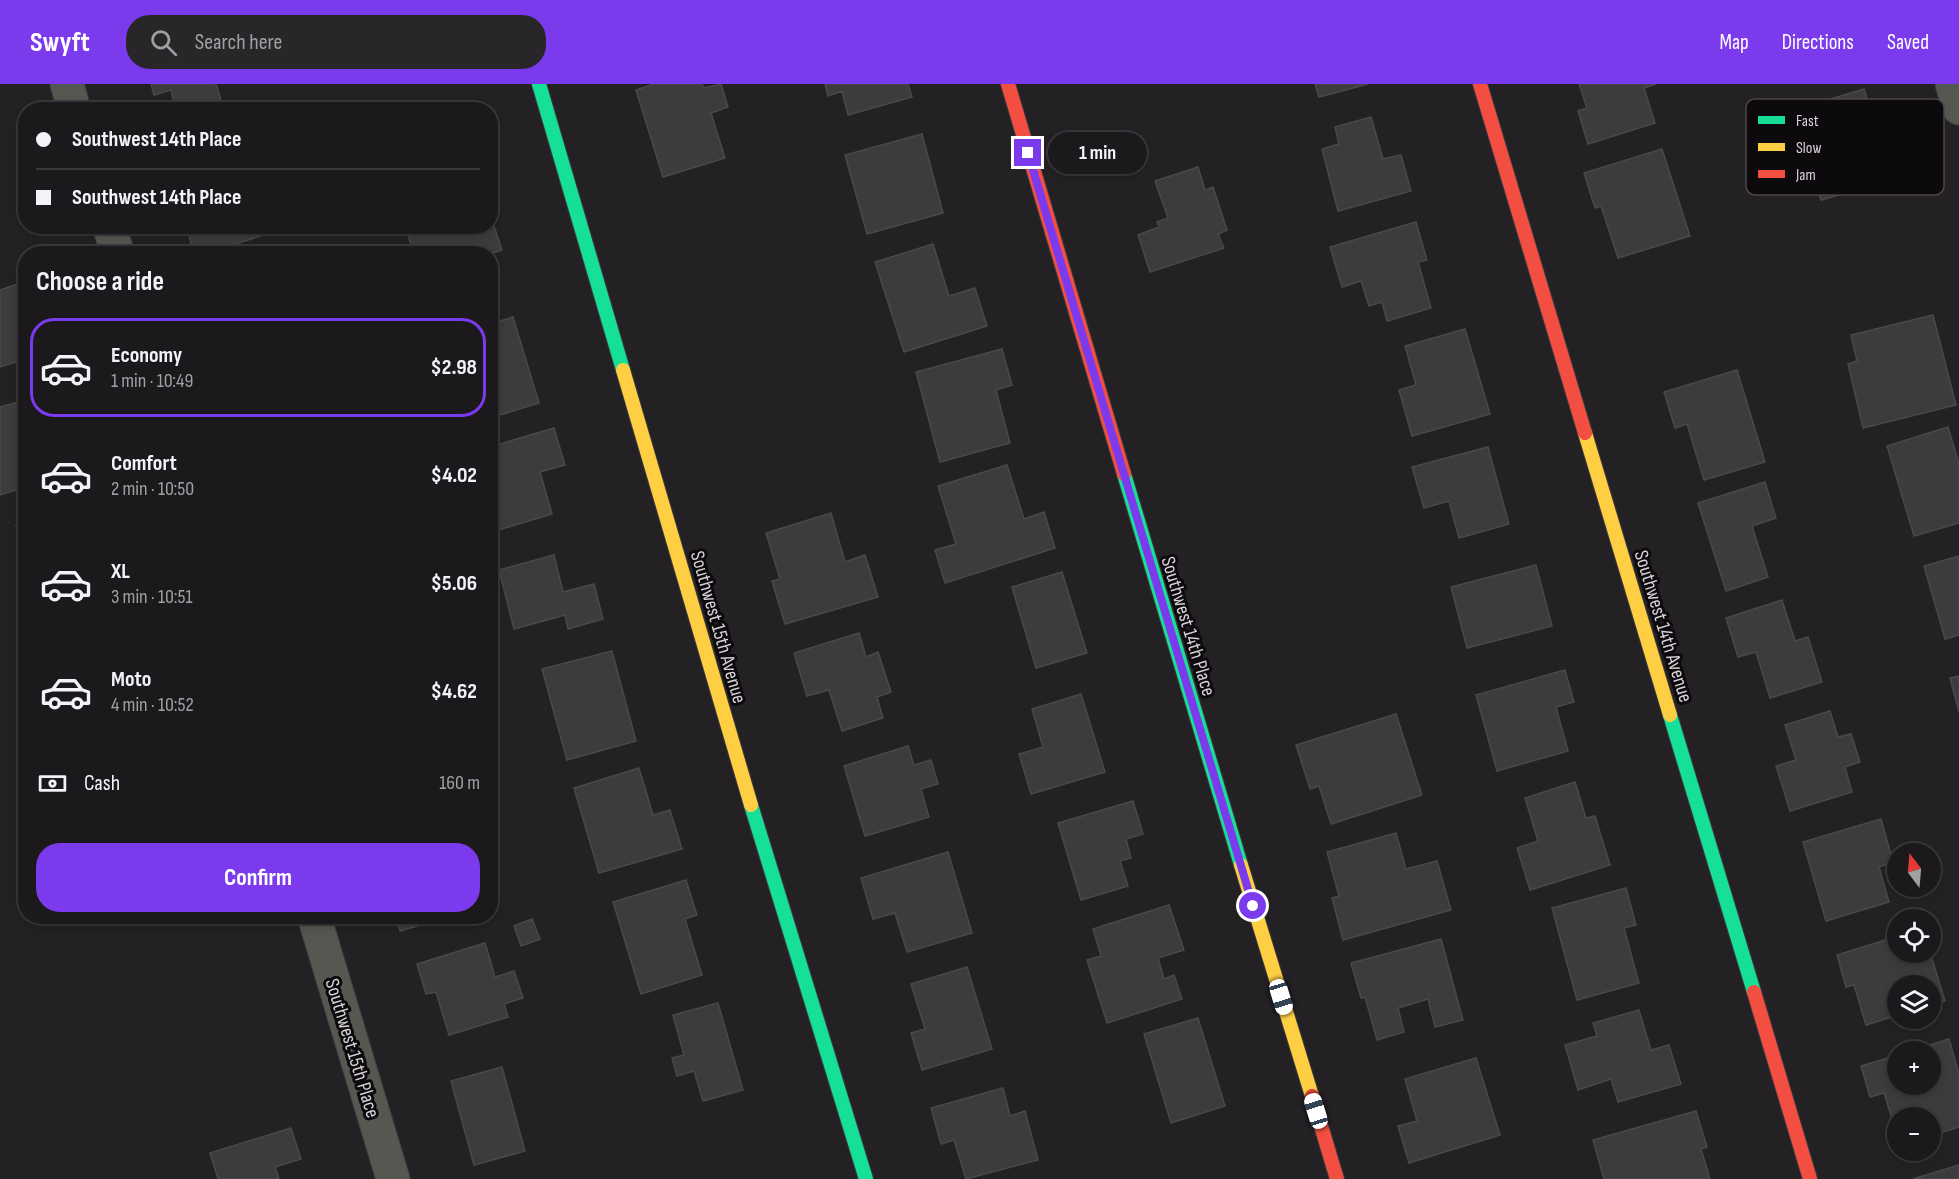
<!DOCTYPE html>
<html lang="en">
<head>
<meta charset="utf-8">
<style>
	:root { --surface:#1b191c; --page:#282629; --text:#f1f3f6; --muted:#a0a0a3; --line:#39383b; --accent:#7c3aed }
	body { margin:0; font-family:"Sofia Sans Condensed",sans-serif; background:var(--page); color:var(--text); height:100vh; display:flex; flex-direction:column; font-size:22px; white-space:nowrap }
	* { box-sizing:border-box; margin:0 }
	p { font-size:20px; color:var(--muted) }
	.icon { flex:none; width:33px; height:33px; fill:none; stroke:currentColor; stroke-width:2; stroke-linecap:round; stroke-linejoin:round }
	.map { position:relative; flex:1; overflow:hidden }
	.side { position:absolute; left:18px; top:162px; width:480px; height:678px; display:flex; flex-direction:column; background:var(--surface); border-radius:24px; box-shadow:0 3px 9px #0003,0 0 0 2px var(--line) }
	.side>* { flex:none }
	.hud { position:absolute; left:18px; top:18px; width:480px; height:132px; border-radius:24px; box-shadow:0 3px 9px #0003,0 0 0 2px var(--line); display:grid; align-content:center; height:132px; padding:0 18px; background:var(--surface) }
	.needle { width:39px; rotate:344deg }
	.buttons { position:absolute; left:1887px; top:759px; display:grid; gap:12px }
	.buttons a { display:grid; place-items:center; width:54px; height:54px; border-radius:50%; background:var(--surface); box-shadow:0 3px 9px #0003,0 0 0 2px var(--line); font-size:30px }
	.end { position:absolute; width:27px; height:27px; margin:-14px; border:8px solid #7c3aed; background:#fff; box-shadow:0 0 0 3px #fff }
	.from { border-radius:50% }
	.bubble { position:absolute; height:42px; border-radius:21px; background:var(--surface); box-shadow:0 3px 9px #0003,0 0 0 2px var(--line); font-size:20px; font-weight:700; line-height:42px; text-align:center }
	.car { position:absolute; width:18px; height:36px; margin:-18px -9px; border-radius:8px; box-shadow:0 0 4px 2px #0007; background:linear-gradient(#fff 24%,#345 0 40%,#fff 0 76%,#345 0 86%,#fff 0) }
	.hud b { display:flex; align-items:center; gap:21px; height:57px; font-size:22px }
	.hud b+b { border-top:2px solid var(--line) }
	.hud i { width:15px; height:15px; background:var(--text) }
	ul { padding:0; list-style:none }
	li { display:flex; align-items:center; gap:18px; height:99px; margin:0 12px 9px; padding:0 6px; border:3px solid transparent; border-radius:24px }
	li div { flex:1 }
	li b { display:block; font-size:22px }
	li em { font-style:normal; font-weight:700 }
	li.active { border-color:var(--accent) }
	li>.icon { width:54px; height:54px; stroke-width:1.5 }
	h2 { padding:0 18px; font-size:27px; line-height:72px }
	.pay { display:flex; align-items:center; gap:15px; height:66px; padding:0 18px; font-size:22px }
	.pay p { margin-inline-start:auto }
	.action { display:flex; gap:12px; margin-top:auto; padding:12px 18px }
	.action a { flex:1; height:69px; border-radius:24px; background:var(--accent); color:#fff; font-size:24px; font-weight:700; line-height:69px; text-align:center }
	header { display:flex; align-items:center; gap:36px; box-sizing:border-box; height:84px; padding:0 30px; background:var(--accent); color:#fff }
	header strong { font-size:28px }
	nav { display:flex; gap:33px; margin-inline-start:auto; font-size:21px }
	.search { width:420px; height:54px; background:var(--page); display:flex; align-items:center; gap:15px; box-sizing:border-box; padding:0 21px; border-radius:24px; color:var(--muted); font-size:22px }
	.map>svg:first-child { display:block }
	.building { fill:#3d3b3e; stroke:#4a484a; stroke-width:1.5 }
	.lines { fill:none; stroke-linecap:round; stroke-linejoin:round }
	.street-casing { stroke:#3d3b3d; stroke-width:35 }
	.fast-casing { stroke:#3d3b3d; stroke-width:16 }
	.slow-casing { stroke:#3d3b3d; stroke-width:16 }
	.jam-casing { stroke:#3d3b3d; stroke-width:16 }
	.street { stroke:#545850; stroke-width:33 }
	.fast { stroke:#16e098; stroke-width:14 }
	.slow { stroke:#ffcf43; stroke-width:14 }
	.jam { stroke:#f24e42; stroke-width:14 }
	.route { stroke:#7c3aed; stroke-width:8 }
	.labels { text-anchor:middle; stroke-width:6; stroke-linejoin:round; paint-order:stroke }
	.street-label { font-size:20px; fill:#d7d3d8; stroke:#0d0a0d }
	.key { fill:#0d0a0d; stroke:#4a464a; stroke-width:1.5 }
	.key-label { font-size:16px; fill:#d7d3d8 }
</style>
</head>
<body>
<header>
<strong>Swyft</strong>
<div class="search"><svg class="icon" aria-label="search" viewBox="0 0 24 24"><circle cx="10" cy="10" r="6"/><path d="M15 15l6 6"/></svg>Search here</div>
<nav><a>Map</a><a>Directions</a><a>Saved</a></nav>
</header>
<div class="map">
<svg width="1959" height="1095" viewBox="0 0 1959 1095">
	<rect width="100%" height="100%" fill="#242125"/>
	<path class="building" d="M 151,0 L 216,0 L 224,26 L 176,26 L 171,6 L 154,11 Z
		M 654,0 L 702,0 L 704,4 L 721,0 L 728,23 L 711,29 L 725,74 L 663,93 L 636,6 Z
		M 825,0 L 908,0 L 912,13 L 848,31 L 842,7 L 828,12 Z
		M 1315,0 L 1368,0 L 1319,13 Z
		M 1579,0 L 1656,0 L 1644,4 L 1655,39 L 1588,60 L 1578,27 L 1587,24 Z
		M 1864,5 L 1891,96 L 1821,116 L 1794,26 Z
		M 1371,33 L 1383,75 L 1401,71 L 1411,107 L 1338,127 L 1322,65 L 1339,60 L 1335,43 Z
		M 922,50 L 943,129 L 867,150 L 845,71 Z
		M 1662,65 L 1690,152 L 1618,174 L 1601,122 L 1595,124 L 1584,89 Z
		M 1198,83 L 1205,106 L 1213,103 L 1227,146 L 1218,150 L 1224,164 L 1150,188 L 1138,151 L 1159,143 L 1157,138 L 1168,134 L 1155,97 Z
		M 490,130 L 502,166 L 490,170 L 414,170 L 408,151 L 435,142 L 490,142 Z
		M 1416,138 L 1427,176 L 1418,178 L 1431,224 L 1387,237 L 1382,218 L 1369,222 L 1361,197 L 1342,203 L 1330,163 Z
		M 186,142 L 275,142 L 276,147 L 204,170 L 194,170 Z
		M 933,160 L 949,212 L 975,204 L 987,242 L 904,268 L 875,178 Z
		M 20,199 L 26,217 L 26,275 L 0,283 L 0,206 Z
		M 1933,231 L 1956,321 L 1863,344 L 1848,280 L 1857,277 L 1851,251 Z
		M 513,233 L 539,319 L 490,334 L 490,240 Z
		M 1465,245 L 1490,330 L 1412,352 L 1399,306 L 1416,301 L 1405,262 Z
		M 1002,265 L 1012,301 L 996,306 L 1010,359 L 940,378 L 916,288 Z
		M 1737,286 L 1765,378 L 1704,396 L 1687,340 L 1675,344 L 1664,308 Z
		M 26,316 L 26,403 L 0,411 L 0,323 Z
		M 1948,343 L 1959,380 L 1959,439 L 1914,452 L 1887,362 Z
		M 554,344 L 565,381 L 540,388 L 552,430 L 495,447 L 490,432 L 490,363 Z
		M 1488,363 L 1509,440 L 1459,454 L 1449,417 L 1424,424 L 1412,383 Z
		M 1007,381 L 1024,435 L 1044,428 L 1055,464 L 945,499 L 935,466 L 956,460 L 938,402 Z
		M 1765,398 L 1776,434 L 1752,442 L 1768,493 L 1726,507 L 1698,419 Z
		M 831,429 L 845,478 L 865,471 L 878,513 L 785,540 L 772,497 L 780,495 L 766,449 Z
		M 26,438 L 26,473 L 16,441 Z
		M 554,471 L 563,508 L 594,500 L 603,535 L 568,545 L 565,531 L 514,545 L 499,486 Z
		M 1959,472 L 1959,551 L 1945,555 L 1924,482 Z
		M 1536,481 L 1552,542 L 1467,564 L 1451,503 Z
		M 1062,488 L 1087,569 L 1036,584 L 1012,503 Z
		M 1782,516 L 1795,557 L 1808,553 L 1822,598 L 1770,614 L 1756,568 L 1738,573 L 1726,534 Z
		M 859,549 L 866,573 L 878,568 L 891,608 L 877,613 L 883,634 L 842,647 L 829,606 L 807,612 L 794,569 Z
		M 612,567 L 636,657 L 567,676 L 542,585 Z
		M 1565,586 L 1574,618 L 1556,623 L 1568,667 L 1497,687 L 1476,611 Z
		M 1959,592 L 1959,628 L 1950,594 Z
		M 1081,610 L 1105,688 L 1031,710 L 1019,670 L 1043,663 L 1032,625 Z
		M 1830,627 L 1838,653 L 1851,650 L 1860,678 L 1845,683 L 1852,708 L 1790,727 L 1776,682 L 1796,676 L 1785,641 Z
		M 1396,630 L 1422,711 L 1331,740 L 1319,702 L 1310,705 L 1296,661 Z
		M 908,662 L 914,681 L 931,676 L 938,700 L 921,705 L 929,733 L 865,752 L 844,682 Z
		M 639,684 L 653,731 L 670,726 L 682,765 L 599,789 L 574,704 Z
		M 1575,698 L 1586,734 L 1595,732 L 1610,781 L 1530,806 L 1517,764 L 1538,757 L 1525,714 Z
		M 1133,717 L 1143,750 L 1126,755 L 1131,774 L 1120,777 L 1128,802 L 1081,816 L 1058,739 Z
		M 1881,735 L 1893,778 L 1879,783 L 1889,818 L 1826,837 L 1803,758 Z
		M 1396,749 L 1406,785 L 1437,777 L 1451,826 L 1343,856 L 1332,814 L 1339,812 L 1327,768 Z
		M 948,768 L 972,849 L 907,868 L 895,829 L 873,835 L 861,794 Z
		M 686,796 L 697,831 L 685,835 L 702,891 L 641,910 L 613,818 Z
		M 1626,804 L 1636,841 L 1624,844 L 1639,899 L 1577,916 L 1552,824 Z
		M 1169,821 L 1184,866 L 1158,874 L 1164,895 L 1174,891 L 1182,915 L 1107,939 L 1087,876 L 1101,872 L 1093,845 Z
		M 396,832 L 448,832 L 448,833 L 400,847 Z
		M 532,835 L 540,855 L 521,862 L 514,842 Z
		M 1898,852 L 1898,868 L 1930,868 L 1945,917 L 1930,921 L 1930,902 L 1898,902 L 1898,931 L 1866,941 L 1854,901 L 1846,903 L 1837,871 Z
		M 1441,855 L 1463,936 L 1435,943 L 1428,915 L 1398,924 L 1404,948 L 1377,956 L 1365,913 L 1361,914 L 1351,879 Z
		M 485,859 L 495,893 L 514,887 L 523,914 L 504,920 L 508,933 L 449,951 L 436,908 L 426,910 L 417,880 Z
		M 967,883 L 992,965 L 922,986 L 911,949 L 925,945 L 911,900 Z
		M 718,919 L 743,1006 L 703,1017 L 694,987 L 677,992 L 672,974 L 684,971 L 673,931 Z
		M 1639,926 L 1651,966 L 1669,961 L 1681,1000 L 1618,1018 L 1611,995 L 1578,1006 L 1565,961 L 1597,952 L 1593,939 Z
		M 1198,934 L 1225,1022 L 1171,1039 L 1144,950 Z
		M 1949,955 L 1959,990 L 1959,1043 L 1930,1052 L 1930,1034 L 1898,1034 L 1898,1054 L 1884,1009 L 1870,1013 L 1861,982 L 1898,971 L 1898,1000 L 1930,1000 L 1930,968 L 1908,968 Z
		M 1476,974 L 1500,1051 L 1409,1079 L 1398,1042 L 1417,1037 L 1405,995 Z
		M 502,983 L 525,1067 L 474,1081 L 451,997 Z
		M 1003,1004 L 1010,1032 L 1025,1027 L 1038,1076 L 966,1095 L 954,1056 L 941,1060 L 931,1024 Z
		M 1696,1027 L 1707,1063 L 1701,1065 L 1710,1095 L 1604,1095 L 1593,1056 Z
		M 291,1044 L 301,1075 L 275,1083 L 279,1095 L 218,1095 L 210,1069 Z
		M 1959,1081 L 1959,1095 L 1913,1095 Z"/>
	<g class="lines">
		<defs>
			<path id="street" d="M 67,0 L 74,26
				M 1952,0 L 1959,24
				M 109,142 L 118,170
				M 314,832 L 393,1095"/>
			<path id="fast" d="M 539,0 L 623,286
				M 1124,390 L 1241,781
				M 1670,631 L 1754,908
				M 751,721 L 866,1095"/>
			<path id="slow" d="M 623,286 L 751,721
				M 1585,349 L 1670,631
				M 1241,781 L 1312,1012"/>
			<path id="jam" d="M 1008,0 L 1124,390
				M 1480,0 L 1585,349
				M 1754,908 L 1810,1095
				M 1312,1012 L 1337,1095"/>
		</defs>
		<use href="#street" class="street-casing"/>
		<use href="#fast" class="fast-casing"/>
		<use href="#slow" class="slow-casing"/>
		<use href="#jam" class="jam-casing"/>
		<use href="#street" class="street"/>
		<use href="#fast" class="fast"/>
		<use href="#slow" class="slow"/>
		<use href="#jam" class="jam"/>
	</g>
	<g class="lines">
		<path class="route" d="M 1028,69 L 1253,822"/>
	</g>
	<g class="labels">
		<g class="street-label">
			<text transform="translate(1189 542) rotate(73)" y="7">Southwest 14th Place</text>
			<text transform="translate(1664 542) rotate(73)" y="7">Southwest 14th Avenue</text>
			<text transform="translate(719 543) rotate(74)" y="7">Southwest 15th Avenue</text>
			<text transform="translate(353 964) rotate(73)" y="7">Southwest 15th Place</text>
		</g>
	</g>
	<rect x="1746" y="15" width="198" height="96" rx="9" class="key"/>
	<rect x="1758" y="32" width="27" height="8" fill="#16e098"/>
	<rect x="1758" y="59" width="27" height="8" fill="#ffcf43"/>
	<rect x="1758" y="86" width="27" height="8" fill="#f24e42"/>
	<g class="key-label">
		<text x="1796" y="42">Fast</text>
		<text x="1796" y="69">Slow</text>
		<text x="1796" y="96">Jam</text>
	</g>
</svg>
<div class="buttons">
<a><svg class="needle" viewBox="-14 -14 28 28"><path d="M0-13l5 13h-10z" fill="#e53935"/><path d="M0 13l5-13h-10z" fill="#a0a0a3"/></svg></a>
<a><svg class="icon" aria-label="locate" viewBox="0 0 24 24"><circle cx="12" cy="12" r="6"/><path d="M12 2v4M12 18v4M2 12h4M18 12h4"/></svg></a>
<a><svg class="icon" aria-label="layers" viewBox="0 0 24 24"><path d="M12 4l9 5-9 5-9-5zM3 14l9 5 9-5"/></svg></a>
<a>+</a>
<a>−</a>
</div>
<i class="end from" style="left:1253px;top:822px"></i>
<i class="end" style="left:1028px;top:69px"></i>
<div class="bubble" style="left:1048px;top:48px;width:99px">1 min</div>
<i class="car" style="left:1281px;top:913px;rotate:163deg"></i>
<i class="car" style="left:1316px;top:1027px;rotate:343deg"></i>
<div class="hud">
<b><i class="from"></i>Southwest 14th Place</b>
<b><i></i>Southwest 14th Place</b>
</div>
<section class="side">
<h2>Choose a ride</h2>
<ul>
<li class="active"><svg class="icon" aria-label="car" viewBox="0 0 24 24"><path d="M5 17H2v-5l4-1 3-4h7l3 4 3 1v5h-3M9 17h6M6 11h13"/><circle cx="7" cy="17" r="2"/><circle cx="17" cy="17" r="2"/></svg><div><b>Economy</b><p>1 min · 10:49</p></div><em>$2.98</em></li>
<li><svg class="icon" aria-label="car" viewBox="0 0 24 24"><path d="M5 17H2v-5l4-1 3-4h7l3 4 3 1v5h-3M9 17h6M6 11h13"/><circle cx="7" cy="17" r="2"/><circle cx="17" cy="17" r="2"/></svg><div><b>Comfort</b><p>2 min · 10:50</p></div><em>$4.02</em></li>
<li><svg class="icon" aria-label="car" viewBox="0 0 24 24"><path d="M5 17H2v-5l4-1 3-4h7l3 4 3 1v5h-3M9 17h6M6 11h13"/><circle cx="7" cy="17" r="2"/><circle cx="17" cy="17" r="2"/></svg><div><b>XL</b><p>3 min · 10:51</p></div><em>$5.06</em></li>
<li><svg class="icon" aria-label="car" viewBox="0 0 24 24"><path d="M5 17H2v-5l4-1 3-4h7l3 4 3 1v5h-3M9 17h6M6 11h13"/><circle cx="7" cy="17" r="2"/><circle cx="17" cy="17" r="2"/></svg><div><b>Moto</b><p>4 min · 10:52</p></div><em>$4.62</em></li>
</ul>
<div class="pay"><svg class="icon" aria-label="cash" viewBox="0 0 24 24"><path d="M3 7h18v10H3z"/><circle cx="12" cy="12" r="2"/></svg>Cash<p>160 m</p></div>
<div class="action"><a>Confirm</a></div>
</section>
</div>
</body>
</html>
